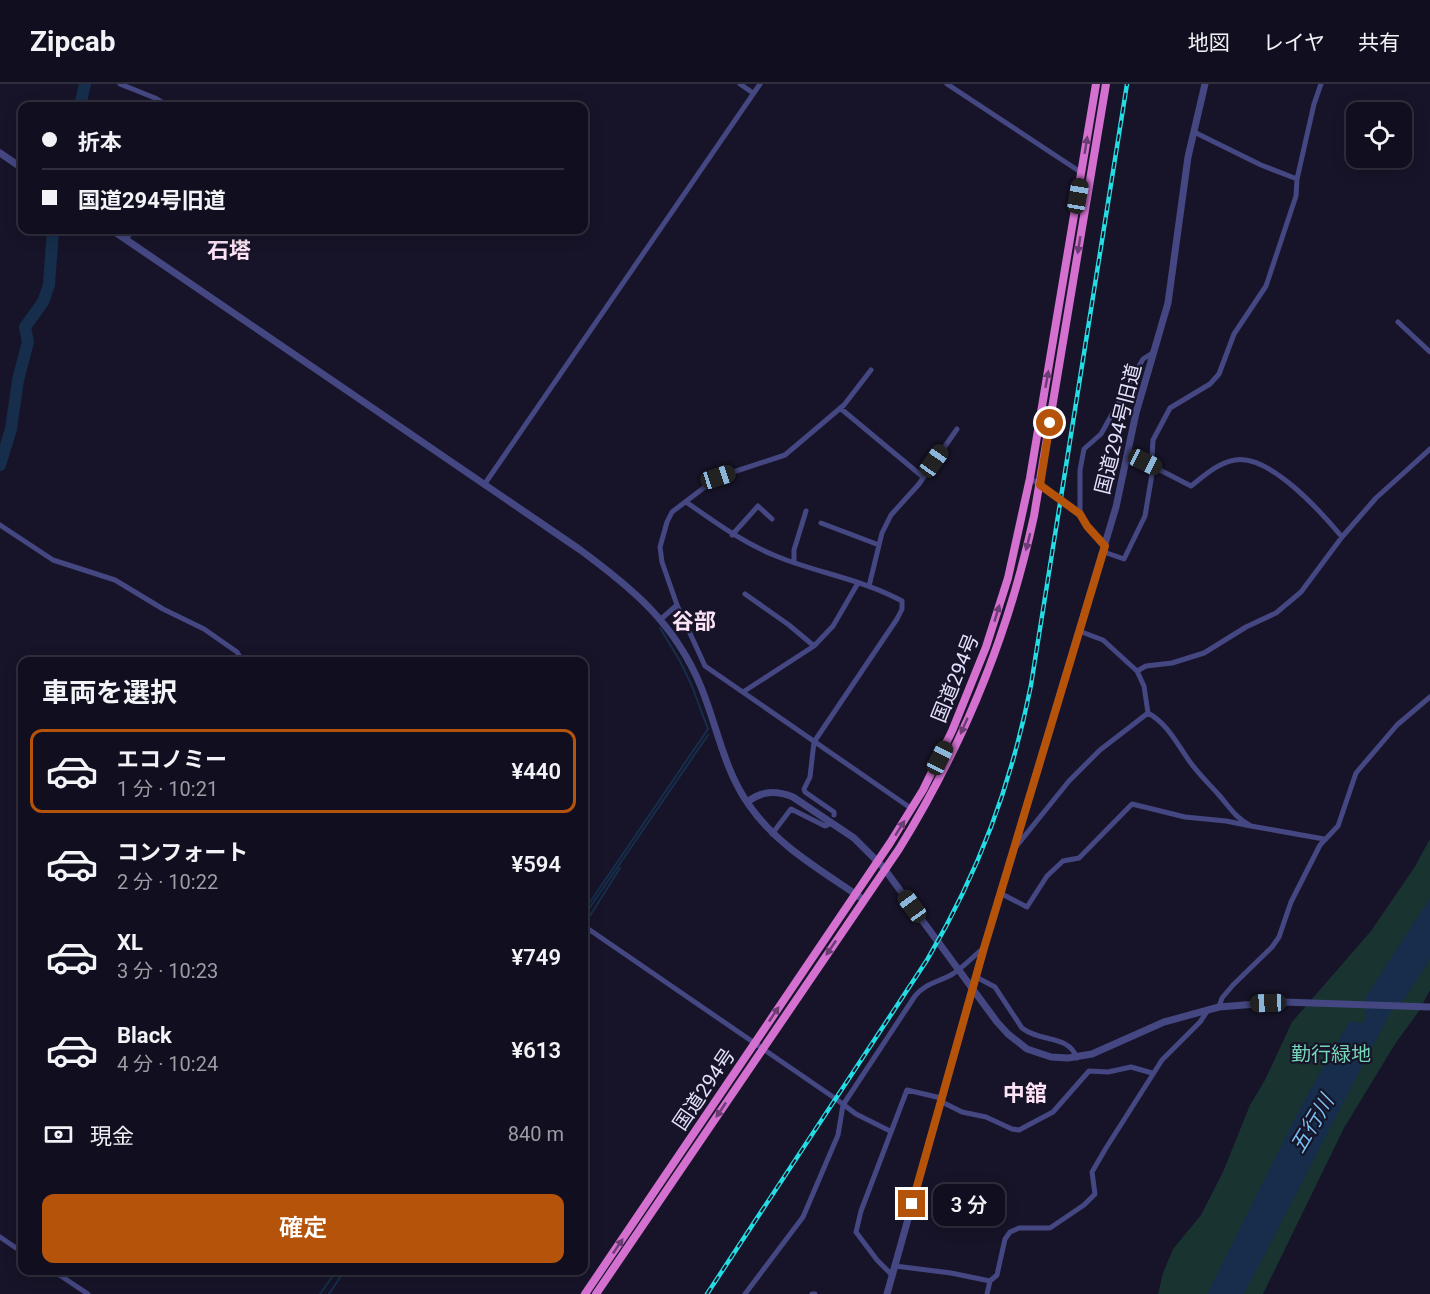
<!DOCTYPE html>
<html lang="ja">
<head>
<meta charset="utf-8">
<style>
	:root { --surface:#110f1f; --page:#1e1d2c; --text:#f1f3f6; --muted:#9c9ca4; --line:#302f3d; --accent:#b45309 }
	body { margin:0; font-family:Roboto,"Noto Sans JP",sans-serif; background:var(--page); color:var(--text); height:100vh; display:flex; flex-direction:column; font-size:22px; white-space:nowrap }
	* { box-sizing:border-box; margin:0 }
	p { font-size:20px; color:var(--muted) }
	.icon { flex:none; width:33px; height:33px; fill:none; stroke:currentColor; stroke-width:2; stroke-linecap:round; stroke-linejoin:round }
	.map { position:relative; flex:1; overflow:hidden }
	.drawer { position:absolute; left:18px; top:573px; width:570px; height:618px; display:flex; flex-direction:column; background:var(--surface); border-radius:12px; box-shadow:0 3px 15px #0003,0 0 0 2px var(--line) }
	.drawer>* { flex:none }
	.banner { position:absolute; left:18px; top:18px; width:570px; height:132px; border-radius:12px; box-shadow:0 3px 15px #0003,0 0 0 2px var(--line); display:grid; align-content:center; height:132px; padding:0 24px; background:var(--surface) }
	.tools { position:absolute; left:1346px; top:18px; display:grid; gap:12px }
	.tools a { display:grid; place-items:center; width:66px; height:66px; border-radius:12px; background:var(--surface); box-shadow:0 3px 15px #0003,0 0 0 2px var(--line); font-size:30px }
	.end { position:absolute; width:27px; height:27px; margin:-14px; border:8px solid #b45309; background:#fff; box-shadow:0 0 0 3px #fff }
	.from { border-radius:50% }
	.bubble { position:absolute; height:42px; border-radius:12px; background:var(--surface); box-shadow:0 3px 15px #0003,0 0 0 2px var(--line); font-size:20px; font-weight:600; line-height:42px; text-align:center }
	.car { position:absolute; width:18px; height:36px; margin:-18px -9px; border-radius:8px; box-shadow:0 0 4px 2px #0007; background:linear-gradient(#222 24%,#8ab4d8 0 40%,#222 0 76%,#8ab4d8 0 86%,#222 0) }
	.banner b { display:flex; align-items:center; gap:21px; height:57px; font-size:22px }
	.banner b+b { border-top:2px solid var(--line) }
	.banner i { width:15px; height:15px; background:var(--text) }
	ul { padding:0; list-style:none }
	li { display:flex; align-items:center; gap:18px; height:84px; margin:0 12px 9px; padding:0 12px; border:3px solid transparent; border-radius:12px }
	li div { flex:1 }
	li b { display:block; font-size:22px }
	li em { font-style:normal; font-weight:600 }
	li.active { border-color:var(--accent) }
	li>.icon { width:54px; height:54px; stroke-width:1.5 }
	h2 { padding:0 24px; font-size:27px; line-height:72px }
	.pay { display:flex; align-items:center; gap:15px; height:66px; padding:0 24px; font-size:22px }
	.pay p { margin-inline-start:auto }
	.action { display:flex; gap:12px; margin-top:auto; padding:12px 24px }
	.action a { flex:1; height:69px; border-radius:12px; background:var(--accent); color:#fff; font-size:24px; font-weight:600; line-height:69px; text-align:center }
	header { display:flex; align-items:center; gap:36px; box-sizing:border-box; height:84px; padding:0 30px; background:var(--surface); border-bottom:2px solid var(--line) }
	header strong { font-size:28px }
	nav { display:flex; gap:33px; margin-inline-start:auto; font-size:21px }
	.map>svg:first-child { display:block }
	.green { fill:#183330 }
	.water { fill:#162e4b }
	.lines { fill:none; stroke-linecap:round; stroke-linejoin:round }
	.stream { stroke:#162e4b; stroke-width:2 }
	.river { stroke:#162e4b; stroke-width:12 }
	.minor { stroke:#454782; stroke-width:5 }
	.tertiary { stroke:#454782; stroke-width:7 }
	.trunk { stroke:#d370d0; stroke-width:8 }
	.rail-casing { stroke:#24dde4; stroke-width:4.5 }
	.rail { stroke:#171429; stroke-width:2; stroke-dasharray:7; stroke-linecap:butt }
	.oneway { fill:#6c3d74 }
	.route { stroke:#b45309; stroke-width:8 }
	.labels { text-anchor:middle; stroke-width:4.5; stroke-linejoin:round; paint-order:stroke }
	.street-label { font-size:20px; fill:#e2e0fb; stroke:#171429 }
	.park-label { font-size:20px; fill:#74d4b6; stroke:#171429 }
	.water-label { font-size:21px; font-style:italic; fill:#7bc1ef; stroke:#171429 }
	.quarter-label { font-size:22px; font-weight:bold; fill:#fbe2f4; stroke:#171429 }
</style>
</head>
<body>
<header>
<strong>Zipcab</strong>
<nav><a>地図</a><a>レイヤ</a><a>共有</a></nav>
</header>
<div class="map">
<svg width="1430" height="1210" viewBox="0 0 1430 1210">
	<rect width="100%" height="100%" fill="#171429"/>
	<path class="green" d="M 1430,755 L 1430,906 L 1419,927 L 1395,960 L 1344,1044 L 1263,1210 L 1158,1210 L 1163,1189 L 1173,1165 L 1201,1131 L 1223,1088 L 1250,1021 L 1265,996 L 1292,938 L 1371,847 L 1414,784 Z"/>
	<path class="water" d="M 1430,814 L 1430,875 L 1405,914 L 1391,927 L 1244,1210 L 1207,1210 L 1299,1026 L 1348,940 L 1349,938 L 1363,939 L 1367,931 L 1364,929 L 1366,926 L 1365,914 Z"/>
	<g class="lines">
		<path class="stream" d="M 584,827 L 708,645 L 692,602 L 680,577 L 660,544
			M 584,832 L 708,651
			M 586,838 L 620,784
			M 320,1210 L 337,1186
			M 329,1210 L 345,1186"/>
		<path class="river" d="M 80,22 L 85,0
			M 0,381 L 11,345 L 18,296 L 28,258 L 25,243 L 43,218 L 49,201 L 53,146"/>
		<path class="minor" d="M 120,0 L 155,14 L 168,22
			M 740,0 L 753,9
			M 947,0 L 1082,89
			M 1194,48 L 1261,81 L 1297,95
			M 126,155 L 133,146
			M 1398,238 L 1430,268
			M 871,286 L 844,321 L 785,371 L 718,393 L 672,428 L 667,438 L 660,463 L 662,478 L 677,521 L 705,582 L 912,725
			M 840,324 L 923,393
			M 1127,369 L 1191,402 C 1205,391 1218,379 1235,376 C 1270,370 1322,429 1342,453
			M 1152,373 L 1153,356 L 1170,324 L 1210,300 L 1219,290 L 1234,250 L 1266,202 L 1296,112 L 1297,95 L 1314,20 L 1321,0
			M 1030,394 L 1080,430 L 1087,442 L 1105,462
			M 484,401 L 760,0
			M 686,418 C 715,438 743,459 776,472 C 817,489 862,495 902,517 L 902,525 L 897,535 L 814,658 L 810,693 L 804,705 L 805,708 L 834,728 L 834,731
			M 1080,430 L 1080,386 L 1084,365 L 1101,350 L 1143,275 L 1154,268
			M 821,439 L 879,461
			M 0,441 L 53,476 L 115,496 L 163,525 L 204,545 L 237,568 L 243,578
			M 732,451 L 758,422 L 772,435
			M 1104,468 L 1124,475 L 1145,432 L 1152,390
			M 794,478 L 794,466 L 806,427
			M 869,502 L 882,449 L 891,431 L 919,400 L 957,345
			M 745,510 L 789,541 L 814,562
			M 661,535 L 677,521
			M 1079,547 L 1103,556 L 1137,587 L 1144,602 L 1148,629
			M 1137,587 L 1146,582 L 1172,579 L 1204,569 L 1246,543 L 1276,529 L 1301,508 L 1342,453 L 1376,414 L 1430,365
			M 743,608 L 814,562 L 833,542 L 858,499
			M 1148,629 C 1168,640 1177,660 1190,678 C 1198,689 1209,700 1218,710 C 1229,722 1235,734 1251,742 L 1324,755
			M 772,750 L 791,725 L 825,742 L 828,741
			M 1015,764 L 1069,697 L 1100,666 L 1148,629
			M 1000,809 L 1027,823 L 1047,792 L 1063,777 L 1079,774 L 1132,720 L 1185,733 L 1226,737 L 1251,742
			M 584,842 L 836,1015 L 856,1030 L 890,1047
			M 976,893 L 995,903 L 1022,944 C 1041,959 1068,950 1077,974
			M 1219,923 L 1222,914 L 1233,901 L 1272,863 L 1279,853 L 1291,818 L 1320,761 L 1338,742 L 1356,689 L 1397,641 L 1430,613
			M 940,1017 L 962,1028 L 986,1033 L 1012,1045 L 1019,1046 L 1053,1028 L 1089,987 L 1108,988 L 1131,983 L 1152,989
			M 0,1153 L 22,1168
			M 895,1182 L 951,1189 L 990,1197
			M 52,1186 L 88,1210
			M 892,1191 L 877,1176 L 856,1148 L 861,1127 L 907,1006 L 941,1014
			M 745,1210 L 803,1133 L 838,1051 L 843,1021 L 915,912 C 924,900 938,898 951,891 C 963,884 973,872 984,864
			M 812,1210 L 815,1210
			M 987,1210 L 990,1197 L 997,1191 L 1005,1155 L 1010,1148 L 1019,1144 L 1050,1144 L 1084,1121 L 1095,1110 L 1092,1088 L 1106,1064 L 1162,976 L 1200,938 L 1208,926"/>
		<path class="tertiary" d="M 0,69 L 22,84
			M 112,146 L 579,465 C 632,504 675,539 701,603 C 717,642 724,686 749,721 C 778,763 823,787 864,816
			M 747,718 C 762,707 775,706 793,713 L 854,754 L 883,783 L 997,938 L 1008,950 L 1027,965 L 1051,973 L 1068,974 L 1092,970 L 1164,938 L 1219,923 L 1283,918 L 1430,923
			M 887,1210 L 984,864 L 1116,423 L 1136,329 L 1168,219 L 1188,73 L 1205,0"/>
		<path class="trunk" d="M 585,1210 L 890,759 L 923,706 L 952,647 L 986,563 L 1008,494 L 1030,394 L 1096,0
			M 596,1210 L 899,765 C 962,663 1009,549 1034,432 L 1106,0"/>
		<defs>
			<path id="rail" d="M 707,1210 L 927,876 C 979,788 1011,701 1031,601 L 1127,0"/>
		</defs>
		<use href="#rail" class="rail-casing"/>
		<use href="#rail" class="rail"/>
	</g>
	<defs><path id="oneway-solid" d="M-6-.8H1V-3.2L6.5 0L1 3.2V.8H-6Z" transform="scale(1.5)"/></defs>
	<g class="oneway">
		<use href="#oneway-solid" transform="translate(1086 61) rotate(-81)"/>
		<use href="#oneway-solid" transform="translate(1079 161) rotate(99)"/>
		<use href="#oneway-solid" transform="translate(1047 295) rotate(-80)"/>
		<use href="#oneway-solid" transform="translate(1028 458) rotate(104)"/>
		<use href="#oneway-solid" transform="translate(997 529) rotate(-73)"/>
		<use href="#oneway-solid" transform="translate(964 642) rotate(114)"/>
		<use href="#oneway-solid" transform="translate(900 744) rotate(-58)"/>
		<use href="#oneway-solid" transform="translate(831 864) rotate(124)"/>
		<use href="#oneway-solid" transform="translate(774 930) rotate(-56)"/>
		<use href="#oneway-solid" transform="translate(721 1026) rotate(124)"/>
		<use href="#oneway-solid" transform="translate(618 1162) rotate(-56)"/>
	</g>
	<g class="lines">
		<path class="route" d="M 912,1120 L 984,864 L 1105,462 L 1087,442 L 1080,430 L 1040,401 L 1050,339"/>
	</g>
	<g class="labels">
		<g class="street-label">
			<text transform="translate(1118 345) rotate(-76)" y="7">国道294号旧道</text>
			<text transform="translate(955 594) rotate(-68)" y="7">国道294号</text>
			<text transform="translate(704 1005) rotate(-56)" y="7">国道294号</text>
		</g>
		<g class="park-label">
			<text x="1331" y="977">勤行緑地</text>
		</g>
		<g class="water-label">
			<text transform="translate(1312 1040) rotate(-59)" y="7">五行川</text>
		</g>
		<g class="quarter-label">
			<text x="229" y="174">石塔</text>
			<text x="694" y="545">谷部</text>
			<text x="1025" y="1017">中舘</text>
		</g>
	</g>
</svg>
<div class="tools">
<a><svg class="icon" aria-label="locate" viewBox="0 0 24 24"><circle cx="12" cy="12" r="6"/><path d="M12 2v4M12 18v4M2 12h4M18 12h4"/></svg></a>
</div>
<i class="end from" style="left:1050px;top:339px"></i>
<i class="end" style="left:912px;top:1120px"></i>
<div class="bubble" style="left:933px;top:1100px;width:72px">3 分</div>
<i class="car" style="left:1078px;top:112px;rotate:10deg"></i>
<i class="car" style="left:934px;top:377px;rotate:35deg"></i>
<i class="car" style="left:1145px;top:378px;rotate:116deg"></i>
<i class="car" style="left:718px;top:393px;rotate:72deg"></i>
<i class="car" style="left:940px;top:674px;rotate:26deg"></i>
<i class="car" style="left:912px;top:822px;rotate:324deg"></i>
<i class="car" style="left:1268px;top:919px;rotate:268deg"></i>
<div class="banner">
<b><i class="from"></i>折本</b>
<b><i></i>国道294号旧道</b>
</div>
<section class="drawer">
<h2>車両を選択</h2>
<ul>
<li class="active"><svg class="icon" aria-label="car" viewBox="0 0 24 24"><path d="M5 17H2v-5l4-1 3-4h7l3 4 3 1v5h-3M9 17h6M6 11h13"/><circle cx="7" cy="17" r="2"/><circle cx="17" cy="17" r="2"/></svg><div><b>エコノミー</b><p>1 分 · 10:21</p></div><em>¥440</em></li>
<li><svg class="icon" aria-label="car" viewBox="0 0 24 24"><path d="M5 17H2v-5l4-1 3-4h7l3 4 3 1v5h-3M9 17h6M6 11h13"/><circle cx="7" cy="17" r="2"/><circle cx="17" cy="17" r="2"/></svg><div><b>コンフォート</b><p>2 分 · 10:22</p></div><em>¥594</em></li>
<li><svg class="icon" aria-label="car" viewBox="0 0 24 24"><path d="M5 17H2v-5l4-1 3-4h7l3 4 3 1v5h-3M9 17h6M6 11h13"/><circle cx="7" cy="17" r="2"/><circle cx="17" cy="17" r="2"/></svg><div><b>XL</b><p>3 分 · 10:23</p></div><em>¥749</em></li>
<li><svg class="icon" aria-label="car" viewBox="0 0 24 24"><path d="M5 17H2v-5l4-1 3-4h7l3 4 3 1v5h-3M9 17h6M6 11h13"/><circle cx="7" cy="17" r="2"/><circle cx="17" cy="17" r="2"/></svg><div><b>Black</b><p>4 分 · 10:24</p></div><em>¥613</em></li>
</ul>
<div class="pay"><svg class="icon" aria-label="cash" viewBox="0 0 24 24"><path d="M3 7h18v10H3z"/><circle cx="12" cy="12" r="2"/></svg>現金<p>840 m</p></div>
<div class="action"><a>確定</a></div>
</section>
</div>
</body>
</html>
